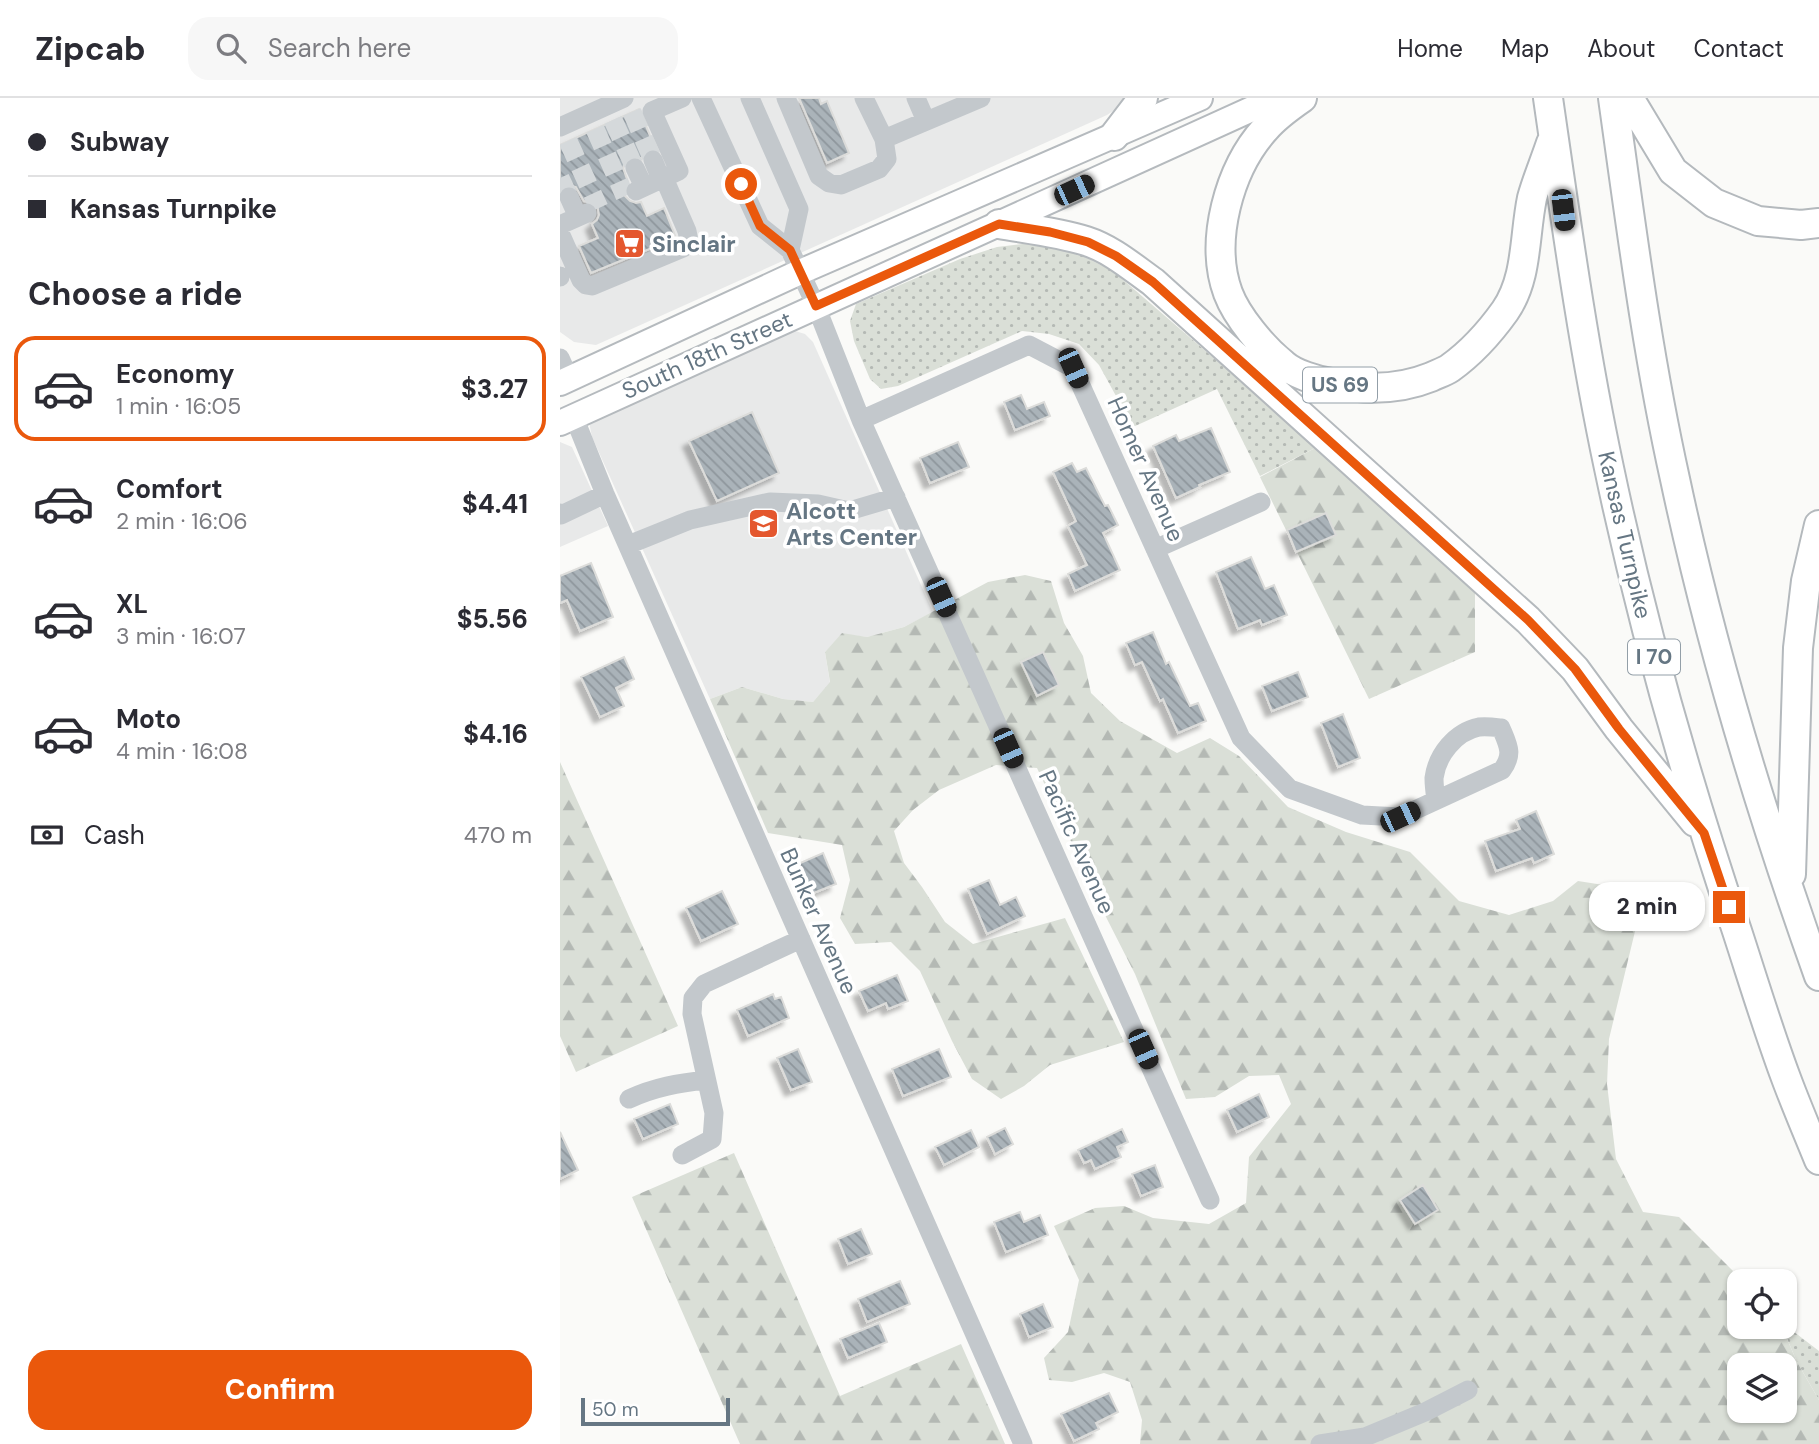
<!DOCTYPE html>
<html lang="en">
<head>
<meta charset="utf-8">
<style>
	:root { --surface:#fff; --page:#f7f7f7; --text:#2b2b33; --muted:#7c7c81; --line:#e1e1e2; --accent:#ea580c }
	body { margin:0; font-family:"DM Sans",sans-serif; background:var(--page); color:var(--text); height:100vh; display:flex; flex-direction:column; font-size:26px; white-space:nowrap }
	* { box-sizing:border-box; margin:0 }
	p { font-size:23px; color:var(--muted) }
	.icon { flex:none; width:38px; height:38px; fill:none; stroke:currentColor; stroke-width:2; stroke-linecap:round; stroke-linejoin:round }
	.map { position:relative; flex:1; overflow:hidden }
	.side { display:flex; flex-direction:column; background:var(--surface); width:560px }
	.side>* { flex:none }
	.guide { display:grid; align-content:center; height:154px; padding:0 28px; background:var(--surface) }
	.controls { position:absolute; left:1167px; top:1171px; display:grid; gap:14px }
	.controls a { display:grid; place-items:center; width:70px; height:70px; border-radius:14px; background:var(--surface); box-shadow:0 2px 5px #0004; font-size:35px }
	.scale { position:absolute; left:21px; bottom:18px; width:149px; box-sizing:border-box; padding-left:7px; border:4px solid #657683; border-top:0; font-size:19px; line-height:24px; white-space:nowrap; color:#657683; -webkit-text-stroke:5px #fff; paint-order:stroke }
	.end { position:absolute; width:32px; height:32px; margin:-16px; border:9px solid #ea580c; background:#fff; box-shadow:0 0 0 4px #fff }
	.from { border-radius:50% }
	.bubble { position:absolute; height:49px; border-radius:21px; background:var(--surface); box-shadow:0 2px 5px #0004; font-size:23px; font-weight:800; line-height:49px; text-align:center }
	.car { position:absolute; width:21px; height:42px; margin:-21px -10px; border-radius:9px; box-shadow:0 0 5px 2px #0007; background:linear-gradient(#222 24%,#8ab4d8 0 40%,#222 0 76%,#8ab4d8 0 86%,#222 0) }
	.guide b { display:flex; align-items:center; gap:24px; height:66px; font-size:26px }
	.guide b+b { border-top:2px solid var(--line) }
	.guide i { width:18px; height:18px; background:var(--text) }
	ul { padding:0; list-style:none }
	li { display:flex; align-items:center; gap:21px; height:105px; margin:0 14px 10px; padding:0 14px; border:4px solid transparent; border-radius:21px }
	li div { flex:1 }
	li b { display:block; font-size:26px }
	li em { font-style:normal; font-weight:800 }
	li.current { border-color:var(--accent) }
	li>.icon { width:63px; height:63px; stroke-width:1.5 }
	h2 { padding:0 28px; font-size:32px; line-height:84px }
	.pay { display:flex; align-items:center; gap:18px; height:77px; padding:0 28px; font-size:26px }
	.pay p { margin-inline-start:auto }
	.button { display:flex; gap:14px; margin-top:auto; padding:14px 28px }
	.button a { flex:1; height:80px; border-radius:21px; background:var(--accent); color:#fff; font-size:28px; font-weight:800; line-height:80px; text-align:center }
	header { display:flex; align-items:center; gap:42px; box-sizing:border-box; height:98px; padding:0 35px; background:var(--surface); border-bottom:2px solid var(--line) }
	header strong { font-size:33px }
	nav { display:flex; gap:38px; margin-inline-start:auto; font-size:24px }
	.search { width:490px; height:63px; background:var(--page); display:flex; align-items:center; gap:18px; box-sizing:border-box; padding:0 24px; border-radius:21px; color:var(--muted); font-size:26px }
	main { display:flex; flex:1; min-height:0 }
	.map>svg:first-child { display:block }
	.built { fill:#e8e9e9 }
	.grass { fill:url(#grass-dots) }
	.forest { fill:url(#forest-firs); fill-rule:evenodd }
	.building { fill:url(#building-back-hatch); stroke:#dcdcda; stroke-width:2; filter:url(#shadow) }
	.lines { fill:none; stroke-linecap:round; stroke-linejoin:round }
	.minor-tunnel { stroke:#d5d9db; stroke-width:19; stroke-dasharray:19 10; stroke-linecap:butt }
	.major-casing { stroke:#b5babe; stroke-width:28 }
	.highway-casing { stroke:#b4b9bd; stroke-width:32 }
	.minor { stroke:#c3c8cc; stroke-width:19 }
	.major { stroke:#fff; stroke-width:24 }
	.highway { stroke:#fff; stroke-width:28 }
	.route { stroke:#ea580c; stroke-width:9 }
	.labels { text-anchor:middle; stroke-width:7; stroke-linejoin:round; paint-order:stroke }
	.shield { fill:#fff; stroke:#939fa8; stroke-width:2 }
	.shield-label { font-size:21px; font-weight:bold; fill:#657683 }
	.poi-label { font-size:23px; font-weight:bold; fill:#657683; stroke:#fff; text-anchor:start }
	.street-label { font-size:23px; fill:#657683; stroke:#fff }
</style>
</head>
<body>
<header>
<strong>Zipcab</strong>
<div class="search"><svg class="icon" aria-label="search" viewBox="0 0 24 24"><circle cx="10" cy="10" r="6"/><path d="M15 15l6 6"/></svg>Search here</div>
<nav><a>Home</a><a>Map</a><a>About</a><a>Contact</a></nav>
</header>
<main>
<section class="side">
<div class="guide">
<b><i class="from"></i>Subway</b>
<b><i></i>Kansas Turnpike</b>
</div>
<h2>Choose a ride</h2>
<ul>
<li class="current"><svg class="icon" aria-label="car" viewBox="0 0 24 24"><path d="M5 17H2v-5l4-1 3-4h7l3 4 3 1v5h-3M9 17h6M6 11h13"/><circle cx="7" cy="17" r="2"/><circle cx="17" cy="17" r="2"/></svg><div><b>Economy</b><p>1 min · 16:05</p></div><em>$3.27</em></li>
<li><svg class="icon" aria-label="car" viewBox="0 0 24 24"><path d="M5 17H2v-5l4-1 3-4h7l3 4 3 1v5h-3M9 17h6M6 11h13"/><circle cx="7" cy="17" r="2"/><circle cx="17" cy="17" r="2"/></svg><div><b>Comfort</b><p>2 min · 16:06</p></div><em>$4.41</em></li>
<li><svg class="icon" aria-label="car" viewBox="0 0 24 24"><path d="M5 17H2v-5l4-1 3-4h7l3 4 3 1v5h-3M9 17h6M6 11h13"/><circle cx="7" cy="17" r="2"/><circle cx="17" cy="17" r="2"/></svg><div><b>XL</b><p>3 min · 16:07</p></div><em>$5.56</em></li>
<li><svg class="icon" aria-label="car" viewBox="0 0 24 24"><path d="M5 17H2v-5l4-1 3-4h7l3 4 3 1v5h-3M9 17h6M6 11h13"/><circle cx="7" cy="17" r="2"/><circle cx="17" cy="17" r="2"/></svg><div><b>Moto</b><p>4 min · 16:08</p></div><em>$4.16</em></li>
</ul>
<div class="pay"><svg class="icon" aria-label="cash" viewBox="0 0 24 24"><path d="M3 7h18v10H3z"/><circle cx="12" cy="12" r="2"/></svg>Cash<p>470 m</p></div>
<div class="button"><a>Confirm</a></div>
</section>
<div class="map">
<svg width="1259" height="1346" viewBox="0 0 1259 1346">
	<defs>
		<pattern id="grass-dots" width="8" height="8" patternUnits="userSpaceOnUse" patternTransform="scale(1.75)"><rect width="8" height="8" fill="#dadfd7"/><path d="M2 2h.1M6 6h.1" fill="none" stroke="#b4b9b4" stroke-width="1.8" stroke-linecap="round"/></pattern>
		<pattern id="forest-firs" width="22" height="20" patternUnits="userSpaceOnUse" patternTransform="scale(1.75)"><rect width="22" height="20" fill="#dadfd7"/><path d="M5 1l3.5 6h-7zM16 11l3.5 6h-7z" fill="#b4b9b4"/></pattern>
		<pattern id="building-back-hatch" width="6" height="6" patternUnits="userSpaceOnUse" patternTransform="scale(1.75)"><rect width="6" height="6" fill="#aab3b9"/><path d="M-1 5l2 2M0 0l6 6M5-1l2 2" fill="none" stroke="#8e969c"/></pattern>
		<filter id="shadow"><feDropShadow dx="-6" dy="6" stdDeviation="2" flood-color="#0004"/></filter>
	</defs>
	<rect width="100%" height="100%" fill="#fafaf8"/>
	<path class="built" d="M 0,0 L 572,0 L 547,17 L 36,247 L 14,244 L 0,234 Z
		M 232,232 L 245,236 L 253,244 L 373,514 L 344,529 L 307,539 L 282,536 L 265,554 L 270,585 L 253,604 L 223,601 L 182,589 L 150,601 L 32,339 L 29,324 Z
		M 0,344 L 12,349 L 48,428 L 0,449 Z"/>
	<path class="grass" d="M 471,145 L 514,153 L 554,174 L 757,349 L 700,378 L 657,291 L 573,329 L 539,267 L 519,246 L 489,236 L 462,233 L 338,288 L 321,291 L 310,281 L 294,243 L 290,223 L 296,206 L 400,161 L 437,149 Z
		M 1225,1227 L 1259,1253 L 1259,1302 L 1237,1264 L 1222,1229 L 1225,1228 Z"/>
	<path class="forest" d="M 757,349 L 915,495 L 915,554 L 809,601 L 700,379 Z
		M 465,477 L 491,483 L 504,525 L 523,558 L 531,595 L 560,623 L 617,655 L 650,640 L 679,658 L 728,709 L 786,734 L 850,754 L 899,803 L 949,817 L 993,803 L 1018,783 L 1050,788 L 1078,821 L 1049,941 L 1047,986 L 1056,1061 L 1083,1114 L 1119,1119 L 1183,1183 L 1180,1183 L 1180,1228 L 1222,1229 L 1237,1264 L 1259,1302 L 1259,1346 L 580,1346 L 582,1322 L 570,1284 L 544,1275 L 512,1284 L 489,1282 L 484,1260 L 508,1234 L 519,1182 L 494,1128 L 535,1110 L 564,1108 L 593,1120 L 649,1126 L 686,1105 L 689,1059 L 731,1006 L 719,977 L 689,978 L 655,999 L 626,1001 L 575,876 L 547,821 L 477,670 L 436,667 L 379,692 L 353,712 L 334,733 L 344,765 L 362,789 L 385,824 L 413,846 L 505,820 L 564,944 L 490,967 L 464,988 L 441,1001 L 412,981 L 392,943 L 360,873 L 331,844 L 295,846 L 280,820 L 290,782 L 282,747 L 208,735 L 150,601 L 182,589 L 223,601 L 253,604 L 270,584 L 265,554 L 282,535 L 307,539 L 344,529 L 428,484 ZM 1180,1267 L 1225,1267 L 1225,1312 L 1180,1312 Z
		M 0,664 L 118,928 L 16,974 L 0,938 Z
		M 174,1055 L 280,1298 L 401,1246 L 445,1346 L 180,1346 L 72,1099 Z"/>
	<path class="building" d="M 239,0 L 259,0 L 261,6 L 267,3 L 289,55 L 267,65 Z
		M 79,11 L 95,50 L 88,51 L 81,60 L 70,59 L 65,64 L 63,70 L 68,84 L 64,91 L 65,98 L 70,103 L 76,105 L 81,104 L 87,118 L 104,110 L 116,140 L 31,175 L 19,148 L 38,140 L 32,126 L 37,122 L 39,117 L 38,111 L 34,105 L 24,103 L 16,89 L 10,87 L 0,91 L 0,47 Z
		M 461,297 L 467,311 L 484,304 L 490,318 L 455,332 L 444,304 Z
		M 192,314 L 219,375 L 157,403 L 129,343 Z
		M 651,330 L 670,374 L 639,387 L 640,389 L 616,400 L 593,348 L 616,337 L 619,343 Z
		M 398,344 L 409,369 L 370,385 L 360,360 Z
		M 512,365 L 517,374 L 526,370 L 545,408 L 548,407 L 558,427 L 543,435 L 560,472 L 515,493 L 508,476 L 527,467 L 508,428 L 516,423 L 493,374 Z
		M 766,415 L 776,437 L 736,454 L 727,432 Z
		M 691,459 L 705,491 L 714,487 L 727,517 L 702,527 L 700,522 L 678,531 L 656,474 Z
		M 31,465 L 53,519 L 20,533 L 7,502 L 0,505 L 0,478 Z
		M 593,534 L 606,566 L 609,564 L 630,608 L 638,605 L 646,623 L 618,635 L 603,601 L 600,603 L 582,564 L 575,567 L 566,545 Z
		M 483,554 L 499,587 L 477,598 L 461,564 Z
		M 64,559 L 74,581 L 56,590 L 64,608 L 40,619 L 21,579 Z
		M 738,574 L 748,599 L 712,613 L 702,588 Z
		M 783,616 L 800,660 L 778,669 L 761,625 Z
		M 976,713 L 994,756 L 974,765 L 972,760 L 936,773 L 925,743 L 960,731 L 956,722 Z
		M 263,755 L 276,786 L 251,796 L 238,766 Z
		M 429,782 L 440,807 L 456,799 L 465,818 L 427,836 L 408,791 Z
		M 162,793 L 178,826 L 141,843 L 126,810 Z
		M 337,877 L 348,903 L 328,911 L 326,905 L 308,913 L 299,893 Z
		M 213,896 L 215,901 L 221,899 L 229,920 L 188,938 L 177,912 Z
		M 238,951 L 252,984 L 231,992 L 217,960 Z
		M 379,951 L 391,979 L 343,998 L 332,971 Z
		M 699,996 L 709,1019 L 677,1034 L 667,1012 Z
		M 110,1006 L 118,1026 L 83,1041 L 74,1021 Z
		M 445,1030 L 453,1046 L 435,1056 L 427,1039 Z
		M 562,1031 L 568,1044 L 557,1049 L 561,1059 L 535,1071 L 531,1062 L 524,1065 L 518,1052 Z
		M 411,1032 L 419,1049 L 384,1067 L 375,1049 Z
		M 0,1034 L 18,1072 L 0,1081 Z
		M 595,1067 L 603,1089 L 581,1098 L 572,1076 Z
		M 863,1087 L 878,1112 L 855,1126 L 840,1102 Z
		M 460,1114 L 464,1124 L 480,1117 L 488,1137 L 446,1154 L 434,1124 Z
		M 301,1131 L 312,1156 L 288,1166 L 278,1141 Z
		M 340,1183 L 350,1206 L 307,1224 L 298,1201 Z
		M 483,1206 L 493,1229 L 469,1239 L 460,1216 Z
		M 319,1225 L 327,1244 L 288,1260 L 280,1241 Z
		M 549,1295 L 558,1314 L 536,1325 L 539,1331 L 514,1343 L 501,1316 Z"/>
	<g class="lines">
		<path class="minor-tunnel" d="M 72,14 L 93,62
			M 53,22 L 75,70
			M 35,31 L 65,98
			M 8,43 L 39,110
			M 0,80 L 9,99"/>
		<defs>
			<path id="major" d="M 0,285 L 240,174 L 640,0
				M 0,325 L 716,0"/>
			<path id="highway" d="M 742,0 C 729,9 715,19 705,31 C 669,71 649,143 668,195 C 677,219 703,250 723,266 C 734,276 757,283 772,285 C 805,292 839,292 871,279 C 877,276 884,274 890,270 C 911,255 930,234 945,213 C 968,180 964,138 972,100 C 977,82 985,63 991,45
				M 988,0 C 1006,124 1023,248 1049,370 C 1082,527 1126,681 1177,833 C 1193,882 1208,932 1226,980 C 1236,1007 1248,1035 1259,1062
				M 1053,0 C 1071,128 1087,255 1115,381 C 1151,550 1201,716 1259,878
				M 1069,0 L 1113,73 L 1154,105 L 1198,123 L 1241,127 L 1259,125
				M 554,38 L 583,0
				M 439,126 C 468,131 498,134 526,143 C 551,151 572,169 593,184 L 968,522 L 1015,571 L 1059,631 L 1135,724
				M 1231,776 L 1238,550 L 1246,483 L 1259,427"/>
		</defs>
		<use href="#major" class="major-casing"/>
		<use href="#highway" class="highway-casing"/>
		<path class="minor" d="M 141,0 L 200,128 L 230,152 L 256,208 L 301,322 L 650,1102
			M 190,0 L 239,111 L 230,152
			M 226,0 L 259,78 L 269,85 L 281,87 L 319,71 L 327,61 L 324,41
			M 304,0 L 324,41 L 421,0
			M 356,0 L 366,23
			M 0,29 L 64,0
			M 93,62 L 101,81
			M 75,70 L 84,89
			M 76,93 L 119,73 L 92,13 L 122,0
			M 9,99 L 18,119
			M 0,127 L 27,115
			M 0,135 L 21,182 L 26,187 L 32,188 L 123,150 L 129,143 L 127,133 L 104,80
			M 0,178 L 0,179
			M 0,260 L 9,280
			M 14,319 L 45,396 L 463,1346
			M 301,322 L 469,247 L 513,270 L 681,640 L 730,691 L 802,717 L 840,719 L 942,672 C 954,656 948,647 941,630 C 933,629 926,628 919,629 C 895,634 877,657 874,680 C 874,687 875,695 876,702
			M 0,415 L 1,417 L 45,396
			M 68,447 L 130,422 L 210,404 L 258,406 L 289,413 L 336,399
			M 595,451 L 701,404
			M 69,1001 C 95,989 119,985 146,982
			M 122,1057 L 152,1041 L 154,1015 L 132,916 L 133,900 L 144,886 L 241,841
			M 760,1346 L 805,1339 L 865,1314 L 908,1292"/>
		<use href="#major" class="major"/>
		<use href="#highway" class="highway"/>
	</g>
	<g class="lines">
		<path class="route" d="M 181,86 L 200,128 L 230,152 L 256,208 L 439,126 L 490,134 L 528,144 L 556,158 L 593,184 L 968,522 L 1015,571 L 1059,631 L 1144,735 L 1169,809"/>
	</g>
	<defs>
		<symbol id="supermarket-square" viewBox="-11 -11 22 22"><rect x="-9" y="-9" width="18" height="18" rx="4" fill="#e4572e" stroke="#fff"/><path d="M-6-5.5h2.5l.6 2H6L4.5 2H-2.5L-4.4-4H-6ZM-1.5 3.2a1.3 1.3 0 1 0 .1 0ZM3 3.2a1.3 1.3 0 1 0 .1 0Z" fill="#fff"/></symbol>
		<symbol id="school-square" viewBox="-11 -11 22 22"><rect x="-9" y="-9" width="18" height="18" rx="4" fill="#e4572e" stroke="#fff"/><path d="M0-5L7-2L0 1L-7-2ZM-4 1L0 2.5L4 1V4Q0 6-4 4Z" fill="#fff"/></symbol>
	</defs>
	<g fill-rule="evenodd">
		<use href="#supermarket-square" x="52" y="128" width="35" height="35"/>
		<use href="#school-square" x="186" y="408" width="35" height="35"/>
	</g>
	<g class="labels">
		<g class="shield">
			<rect x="743" y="269.5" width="74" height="35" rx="5"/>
			<rect x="1068" y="541.5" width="52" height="35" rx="5"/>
		</g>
		<g class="shield-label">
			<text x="780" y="294">US 69</text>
			<text x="1094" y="566">I 70</text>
		</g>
		<g class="poi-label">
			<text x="92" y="154">Sinclair</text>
			<text x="226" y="421">Alcott<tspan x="226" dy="26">Arts Center</tspan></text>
		</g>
		<g class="street-label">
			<text transform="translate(147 257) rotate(-24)" y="8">South 18th Street</text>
			<text transform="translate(586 371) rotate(66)" y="8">Homer Avenue</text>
			<text transform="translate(1065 437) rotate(77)" y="8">Kansas Turnpike</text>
			<text transform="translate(517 744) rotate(66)" y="8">Pacific Avenue</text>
			<text transform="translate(259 823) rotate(66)" y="8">Bunker Avenue</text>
		</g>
	</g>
</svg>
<div class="controls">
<a><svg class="icon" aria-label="locate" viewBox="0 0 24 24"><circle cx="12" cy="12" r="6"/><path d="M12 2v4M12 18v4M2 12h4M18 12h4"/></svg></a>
<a><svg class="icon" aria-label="layers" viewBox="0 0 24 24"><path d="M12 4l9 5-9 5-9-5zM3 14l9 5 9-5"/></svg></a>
</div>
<div class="scale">50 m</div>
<i class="end from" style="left:181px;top:86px"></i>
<i class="end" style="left:1169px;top:809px"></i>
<div class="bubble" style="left:1029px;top:784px;width:116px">2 min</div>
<i class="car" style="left:514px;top:92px;rotate:65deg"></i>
<i class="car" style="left:1003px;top:112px;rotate:173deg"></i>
<i class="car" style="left:513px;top:270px;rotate:156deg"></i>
<i class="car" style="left:381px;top:499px;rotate:156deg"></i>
<i class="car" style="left:448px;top:650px;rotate:156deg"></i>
<i class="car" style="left:840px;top:719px;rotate:65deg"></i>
<i class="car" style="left:583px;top:951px;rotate:156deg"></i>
</div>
</main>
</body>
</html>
